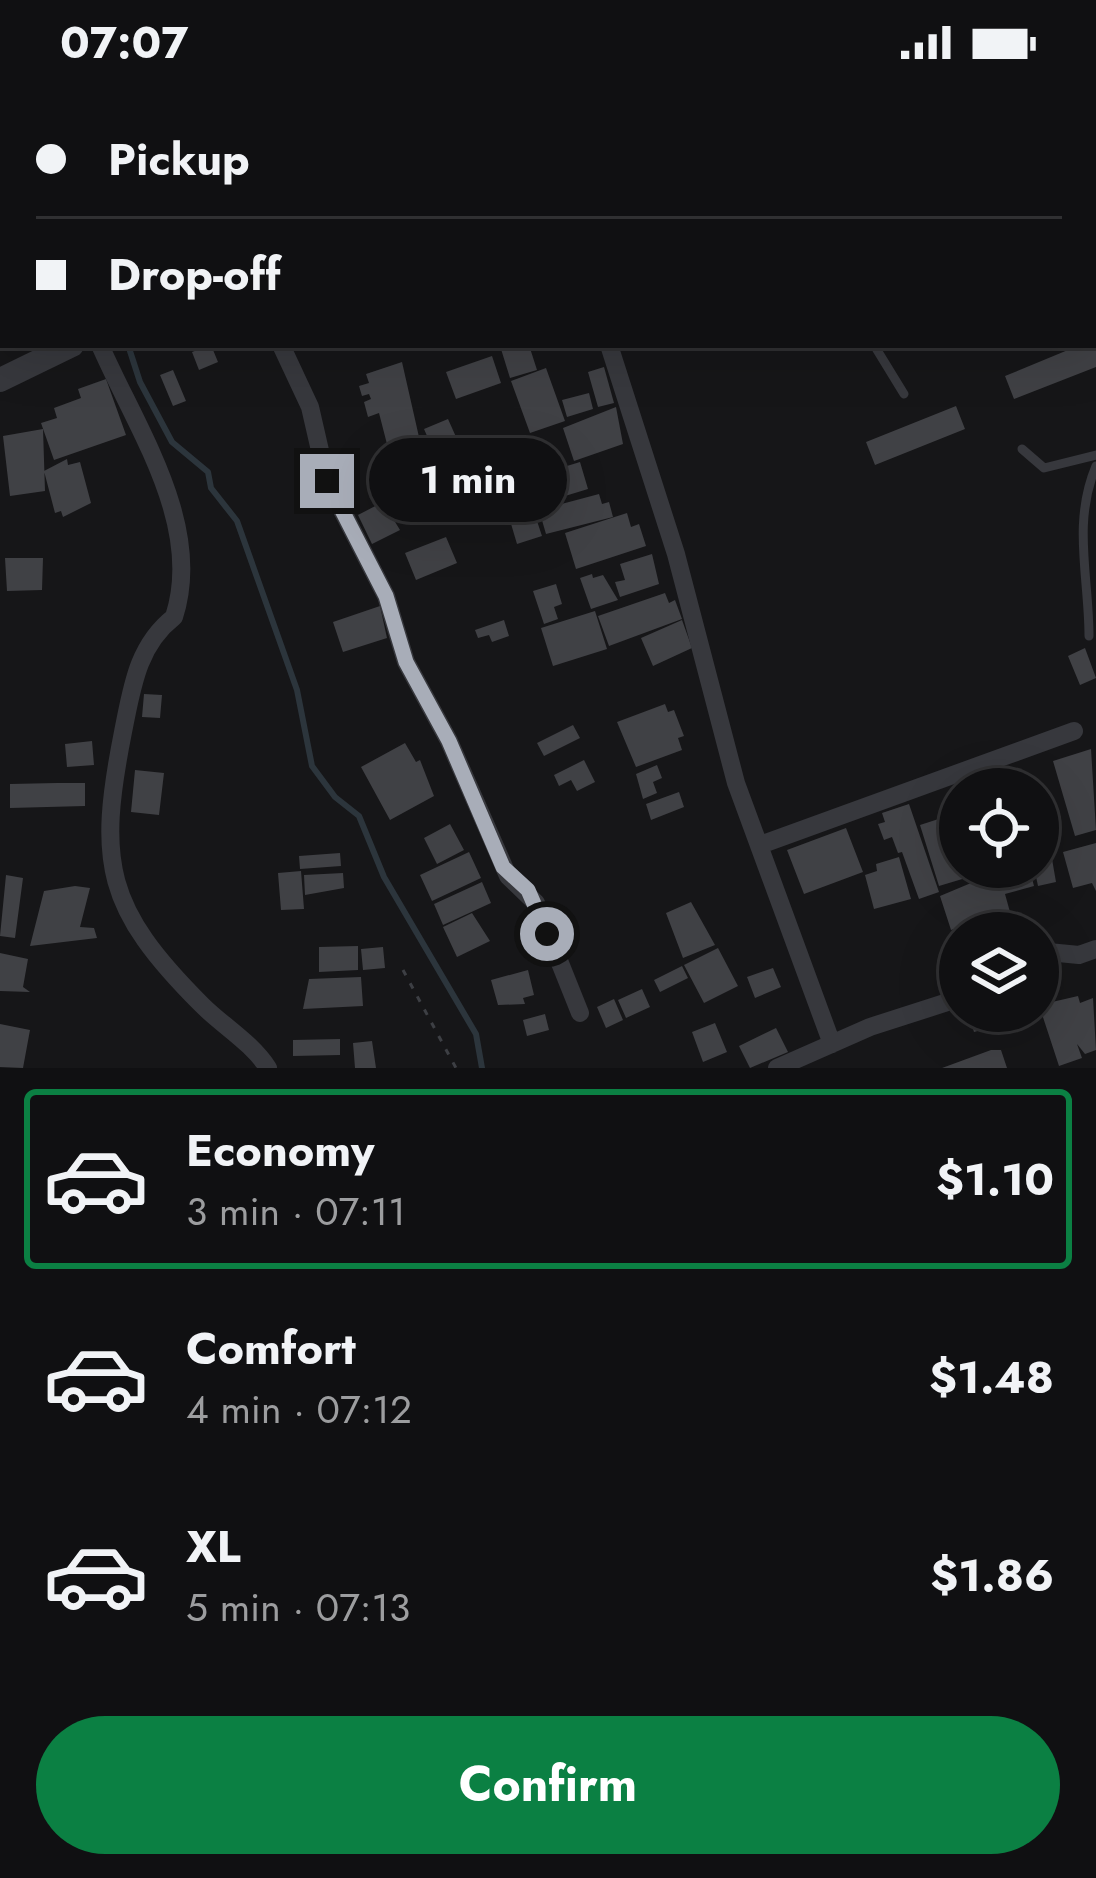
<!DOCTYPE html>
<html lang="en">
<head>
<meta charset="utf-8">
<style>
	:root { --surface:#101012; --page:#19191b; --text:#f1f3f6; --muted:#9c9d9f; --line:#303032; --accent:#0b8043 }
	body { margin:0; font-family:Jost,sans-serif; background:var(--page); color:var(--text); height:100vh; display:flex; flex-direction:column; font-size:45px; white-space:nowrap }
	* { box-sizing:border-box; margin:0 }
	p { font-size:39px; color:var(--muted) }
	.icon { flex:none; width:66px; height:66px; fill:none; stroke:currentColor; stroke-width:2; stroke-linecap:round; stroke-linejoin:round }
	.map { position:relative; height:984px; overflow:hidden }
	.panel { display:flex; flex-direction:column; background:var(--surface); flex:1 }
	.panel>* { flex:none }
	.top-card { position:absolute; left:0px; top:0px; width:1098px; height:264px; box-shadow:0 12px 48px #0002,0 0 0 3px var(--line); display:grid; align-content:center; height:264px; padding:0 36px; background:var(--surface) }
	.controls { position:absolute; left:939px; top:684px; display:grid; gap:24px }
	.controls a { display:grid; place-items:center; width:120px; height:120px; border-radius:50%; background:var(--surface); box-shadow:0 12px 48px #0002,0 0 0 3px var(--line); font-size:60px }
	.end { position:absolute; width:54px; height:54px; margin:-27px; border:15px solid #a8adb8; background:#111; box-shadow:0 0 0 6px #111 }
	.from { border-radius:50% }
	.bubble { position:absolute; height:84px; border-radius:42px; background:var(--surface); box-shadow:0 12px 48px #0002,0 0 0 3px var(--line); font-size:39px; font-weight:700; line-height:84px; text-align:center }
	.top-card b { display:flex; align-items:center; gap:42px; height:114px; font-size:45px }
	.top-card b+b { border-top:3px solid var(--line) }
	.top-card i { width:30px; height:30px; background:var(--text) }
	ul { padding:21px 0 0; list-style:none }
	li { display:flex; align-items:center; gap:36px; height:180px; margin:0 24px 18px; padding:0 12px; border:6px solid transparent; border-radius:12px }
	li div { flex:1 }
	li b { display:block; font-size:45px }
	li em { font-style:normal; font-weight:700 }
	li.active { border-color:var(--accent) }
	li>.icon { width:108px; height:108px; stroke-width:1.5 }
	.action { display:flex; gap:24px; margin-top:auto; padding:24px 36px }
	.action a { flex:1; height:138px; border-radius:72px; background:var(--accent); color:#fff; font-size:48px; font-weight:700; line-height:138px; text-align:center }
	.status { display:flex; justify-content:space-between; align-items:center; height:84px; padding:0 60px; background:var(--surface); direction:ltr }
	.status svg { height:33px; fill:currentColor }
	.map>svg:first-child { display:block }
	.lines { fill:none; stroke-linecap:round; stroke-linejoin:round }
	.stream { stroke:#2c353c; stroke-width:6 }
	.building { fill:#404145 }
	.path { stroke:#3d3f44; stroke-width:3; stroke-dasharray:6 9; stroke-linecap:butt }
	.service { stroke:#37383d; stroke-width:9 }
	.minor { stroke:#37383d; stroke-width:18 }
	.tertiary { stroke:#37383d; stroke-width:24 }
	.route { stroke:#a8adb8; stroke-width:15 }
</style>
</head>
<body>
<div class="status"><b>07:07</b><svg viewBox="0 0 49 12"><path d="M0 12V9h3v3zM5 12V6h3v6zM10 12V3h3v9zM15 12V0h3v12zM26 1h20v11H26zM47 4h2v5h-2z"/></svg></div>
<div class="map">
<svg width="1096" height="984" viewBox="0 0 1096 984">
	<rect width="100%" height="100%" fill="#161618"/>
	<g class="lines">
		<path class="stream" d="M 53,0 L 54,3
			M 129,264 L 140,298 L 172,358 L 208,388 L 211,404 L 237,437 L 297,606 L 312,682 L 335,713 L 359,732 L 384,793 L 476,950 L 482,984"/>
	</g>
	<path class="building" d="M 211,261 L 218,278 L 199,286 L 192,268 Z
		M 513,261 L 529,261 L 537,286 L 510,294 L 501,265 Z
		M 1080,261 L 1096,261 L 1096,283 L 1014,315 L 1005,292 Z
		M 492,272 L 501,299 L 456,315 L 446,288 Z
		M 402,278 L 419,353 L 388,364 L 379,329 L 368,333 L 364,318 L 371,315 L 369,310 L 362,312 L 359,302 L 369,299 L 366,290 Z
		M 604,283 L 614,319 L 598,323 L 588,288 Z
		M 546,284 L 565,337 L 530,349 L 511,297 Z
		M 173,286 L 186,317 L 173,322 L 160,291 Z
		M 106,295 L 126,351 L 54,376 L 41,339 L 57,334 L 54,324 L 81,314 L 78,305 Z
		M 589,309 L 593,325 L 567,333 L 562,316 Z
		M 956,322 L 965,345 L 875,381 L 866,358 Z
		M 616,323 L 623,360 L 574,377 L 563,344 Z
		M 448,335 L 465,373 L 441,384 L 424,345 Z
		M 43,345 L 45,407 L 10,412 L 3,352 Z
		M 517,355 L 527,396 L 512,399 L 518,426 L 505,429 L 498,403 L 491,405 L 482,364 Z
		M 427,357 L 439,385 L 426,391 L 423,384 L 412,389 L 415,395 L 384,408 L 372,380 Z
		M 67,375 L 68,381 L 80,378 L 91,419 L 63,433 L 61,427 L 55,429 L 44,387 Z
		M 580,378 L 588,405 L 552,416 L 544,389 Z
		M 599,410 L 602,420 L 609,418 L 613,433 L 546,450 L 539,426 Z
		M 383,418 L 400,446 L 372,460 L 358,431 Z
		M 533,425 L 542,452 L 517,460 L 509,433 Z
		M 627,429 L 631,443 L 639,440 L 646,462 L 576,485 L 565,449 Z
		M 446,453 L 457,479 L 416,496 L 405,469 Z
		M 652,470 L 659,500 L 620,513 L 615,498 L 625,496 L 620,480 Z
		M 5,474 L 43,474 L 42,506 L 7,507 Z
		M 592,490 L 593,494 L 603,491 L 618,516 L 591,525 L 580,494 Z
		M 556,500 L 562,520 L 554,523 L 558,535 L 544,540 L 533,507 Z
		M 665,509 L 669,519 L 675,516 L 682,535 L 609,562 L 598,532 Z
		M 380,522 L 387,554 L 343,568 L 333,538 Z
		M 595,527 L 607,565 L 553,582 L 541,544 Z
		M 504,536 L 509,552 L 492,558 L 489,551 L 478,554 L 475,546 Z
		M 682,536 L 692,564 L 653,582 L 641,554 Z
		M 1085,564 L 1096,594 L 1080,601 L 1068,572 Z
		M 144,610 L 162,611 L 160,634 L 142,633 Z
		M 665,620 L 668,628 L 674,626 L 684,652 L 678,654 L 682,666 L 636,683 L 617,638 Z
		M 573,641 L 580,654 L 544,672 L 537,659 Z
		M 92,657 L 94,681 L 67,683 L 65,660 Z
		M 405,659 L 416,678 L 420,676 L 434,712 L 390,736 L 361,683 Z
		M 1091,665 L 1096,746 L 1075,752 L 1053,677 Z
		M 584,676 L 595,698 L 577,707 L 571,696 L 559,702 L 554,691 Z
		M 657,681 L 662,694 L 653,698 L 657,709 L 643,715 L 636,690 Z
		M 135,686 L 164,689 L 159,731 L 131,728 Z
		M 57,699 L 85,699 L 85,722 L 10,724 L 10,700 Z
		M 679,708 L 684,723 L 651,736 L 646,720 Z
		M 909,720 L 939,808 L 919,815 L 902,768 L 898,769 L 892,753 L 884,756 L 878,740 L 885,738 L 882,729 Z
		M 954,730 L 960,783 L 997,783 L 985,792 L 1029,783 L 1034,802 L 1005,810 L 1010,828 L 973,845 L 971,839 L 951,846 L 940,812 L 971,799 L 969,793 L 939,802 L 920,741 Z
		M 450,740 L 464,766 L 437,780 L 424,754 Z
		M 846,744 L 863,788 L 804,810 L 787,766 Z
		M 1096,759 L 1096,807 L 1092,799 L 1073,804 L 1063,768 Z
		M 469,768 L 481,794 L 432,817 L 420,791 Z
		M 340,769 L 341,782 L 300,785 L 299,772 Z
		M 899,773 L 911,815 L 874,825 L 865,791 L 877,787 L 876,780 Z
		M 1052,775 L 1056,798 L 1038,802 L 1034,783 Z
		M 301,787 L 304,825 L 281,826 L 278,789 Z
		M 343,789 L 344,804 L 305,811 L 304,791 Z
		M 6,791 L 23,794 L 15,854 L 0,852 Z
		M 482,798 L 491,819 L 443,841 L 434,820 Z
		M 75,802 L 90,804 L 80,843 L 94,844 L 97,854 L 30,862 L 44,807 Z
		M 691,818 L 715,861 L 683,874 L 666,829 Z
		M 472,829 L 490,857 L 457,873 L 443,843 Z
		M 358,862 L 358,886 L 319,888 L 319,863 Z
		M 383,863 L 385,884 L 363,886 L 361,865 Z
		M 718,864 L 738,902 L 704,919 L 684,881 Z
		M 0,869 L 28,875 L 23,903 L 30,908 L 0,907 Z
		M 682,882 L 688,894 L 660,908 L 654,896 Z
		M 773,884 L 781,903 L 755,914 L 747,893 Z
		M 528,886 L 534,911 L 523,914 L 525,920 L 498,921 L 491,896 Z
		M 361,893 L 363,922 L 303,925 L 309,895 Z
		M 642,905 L 650,923 L 626,934 L 618,916 Z
		M 1078,912 L 1080,919 L 1093,914 L 1096,966 L 1085,970 L 1077,960 L 1082,974 L 1059,982 L 1039,921 Z
		M 614,915 L 623,936 L 606,944 L 597,923 Z
		M 968,927 L 1002,927 L 1006,939 L 974,948 Z
		M 545,930 L 549,946 L 527,952 L 523,936 Z
		M 715,939 L 727,968 L 703,978 L 692,948 Z
		M 0,940 L 30,946 L 23,984 L 0,983 Z
		M 776,944 L 788,968 L 750,984 L 739,962 Z
		M 340,955 L 340,971 L 293,972 L 293,956 Z
		M 372,957 L 376,984 L 355,984 L 353,959 Z
		M 991,966 L 1001,966 L 1007,984 L 942,984 Z"/>
	<g class="lines">
		<path class="path" d="M 403,886 L 456,984"/>
		<path class="service" d="M 554,0 L 555,3
			M 622,0 L 624,3
			M 770,0 L 772,3
			M 874,261 L 904,310
			M 1022,365 L 1044,384 L 1096,371
			M 1089,552 C 1089,493 1072,439 1096,382"/>
		<path class="minor" d="M 1055,0 L 1056,3
			M 299,3 L 299,0
			M 1095,101 L 1096,104
			M 100,261 C 136,344 204,441 174,533 C 137,562 132,604 123,648 C 97,779 105,824 202,921 C 223,942 252,959 268,984
			M 281,261 L 310,323 L 327,397 L 386,512 L 406,578 L 449,657 L 508,792 L 536,819 L 580,929
			M 609,261 L 676,470 L 736,699 L 832,960
			M 760,761 L 1074,647
			M 1038,867 L 1079,871 L 1096,865
			M 777,984 L 870,943 L 960,914"/>
		<path class="tertiary" d="M 720,3 L 728,0
			M 0,296 L 72,261"/>
	</g>
	<g class="lines">
		<path class="route" d="M 327,397 L 386,512 L 406,578 L 449,657 L 503,783 L 528,806 L 547,850"/>
	</g>
</svg>
<div class="controls">
<a><svg class="icon" aria-label="locate" viewBox="0 0 24 24"><circle cx="12" cy="12" r="6"/><path d="M12 2v4M12 18v4M2 12h4M18 12h4"/></svg></a>
<a><svg class="icon" aria-label="layers" viewBox="0 0 24 24"><path d="M12 4l9 5-9 5-9-5zM3 14l9 5 9-5"/></svg></a>
</div>
<i class="end from" style="left:547px;top:850px"></i>
<i class="end" style="left:327px;top:397px"></i>
<div class="bubble" style="left:369px;top:354px;width:198px">1 min</div>
<div class="top-card">
<b><i class="from"></i>Pickup</b>
<b><i></i>Drop-off</b>
</div>
</div>
<section class="panel">
<ul>
<li class="active"><svg class="icon" aria-label="car" viewBox="0 0 24 24"><path d="M5 17H2v-5l4-1 3-4h7l3 4 3 1v5h-3M9 17h6M6 11h13"/><circle cx="7" cy="17" r="2"/><circle cx="17" cy="17" r="2"/></svg><div><b>Economy</b><p>3 min · 07:11</p></div><em>$1.10</em></li>
<li><svg class="icon" aria-label="car" viewBox="0 0 24 24"><path d="M5 17H2v-5l4-1 3-4h7l3 4 3 1v5h-3M9 17h6M6 11h13"/><circle cx="7" cy="17" r="2"/><circle cx="17" cy="17" r="2"/></svg><div><b>Comfort</b><p>4 min · 07:12</p></div><em>$1.48</em></li>
<li><svg class="icon" aria-label="car" viewBox="0 0 24 24"><path d="M5 17H2v-5l4-1 3-4h7l3 4 3 1v5h-3M9 17h6M6 11h13"/><circle cx="7" cy="17" r="2"/><circle cx="17" cy="17" r="2"/></svg><div><b>XL</b><p>5 min · 07:13</p></div><em>$1.86</em></li>
</ul>
<div class="action"><a>Confirm</a></div>
</section>
</body>
</html>
